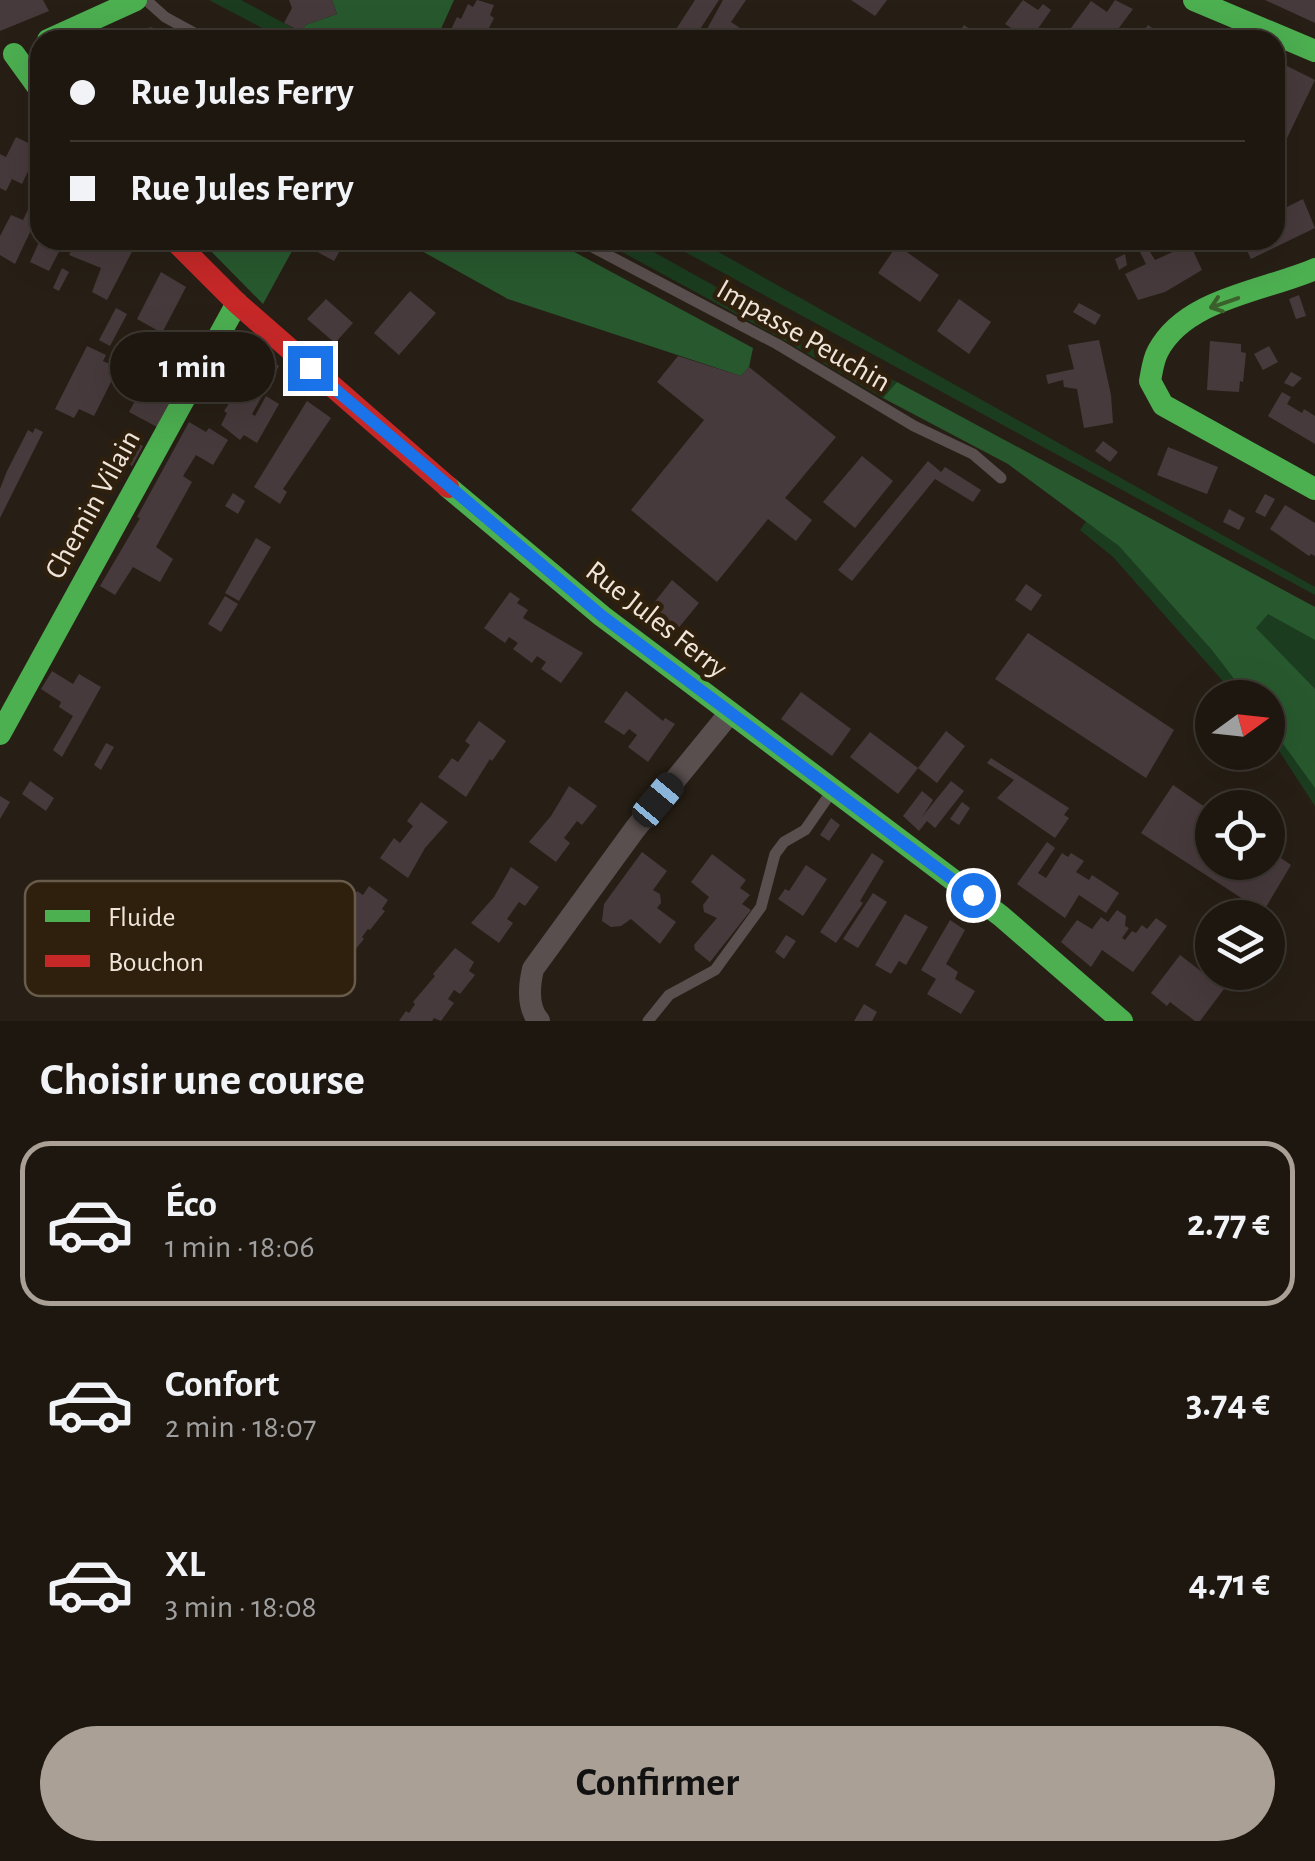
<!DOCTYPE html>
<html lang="fr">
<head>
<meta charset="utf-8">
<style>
	:root { --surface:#1d1710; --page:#252019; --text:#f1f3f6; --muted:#a09f9f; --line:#3b3630; --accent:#aaa095 }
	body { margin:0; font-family:"Alegreya Sans",sans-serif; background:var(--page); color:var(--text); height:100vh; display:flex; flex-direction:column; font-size:38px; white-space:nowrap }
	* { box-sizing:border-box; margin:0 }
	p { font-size:32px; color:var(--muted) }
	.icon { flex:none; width:55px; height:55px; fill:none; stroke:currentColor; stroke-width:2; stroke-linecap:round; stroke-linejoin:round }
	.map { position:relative; height:1021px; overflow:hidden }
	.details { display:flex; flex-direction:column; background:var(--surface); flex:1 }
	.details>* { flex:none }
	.banner { position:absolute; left:30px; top:30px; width:1255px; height:220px; border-radius:30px; box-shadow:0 10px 40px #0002,0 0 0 2px var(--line); display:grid; align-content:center; height:220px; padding:0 40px; background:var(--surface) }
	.needle { width:65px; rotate:75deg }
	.controls { position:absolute; left:1195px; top:680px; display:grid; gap:20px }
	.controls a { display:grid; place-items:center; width:90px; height:90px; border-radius:50%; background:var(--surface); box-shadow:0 10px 40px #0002,0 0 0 2px var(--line); font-size:50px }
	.end { position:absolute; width:45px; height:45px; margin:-22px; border:12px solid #1a73e8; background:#fff; box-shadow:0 0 0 5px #fff }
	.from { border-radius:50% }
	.bubble { position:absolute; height:70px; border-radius:35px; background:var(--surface); box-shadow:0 10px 40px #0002,0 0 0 2px var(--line); font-size:32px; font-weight:700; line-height:70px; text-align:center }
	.car { position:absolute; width:30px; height:60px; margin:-30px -15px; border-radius:12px; box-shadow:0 0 8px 2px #0007; background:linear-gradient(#222 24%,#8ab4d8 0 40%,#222 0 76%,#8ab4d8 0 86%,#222 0) }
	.banner b { display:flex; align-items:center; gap:35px; height:95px; font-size:38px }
	.banner b+b { border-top:2px solid var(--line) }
	.banner i { width:25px; height:25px; background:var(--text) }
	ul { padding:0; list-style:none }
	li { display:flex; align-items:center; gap:30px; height:165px; margin:0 20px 15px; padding:0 20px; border:5px solid transparent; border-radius:30px }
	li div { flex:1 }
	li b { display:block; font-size:38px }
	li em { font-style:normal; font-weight:700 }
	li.on { border-color:var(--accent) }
	li>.icon { width:90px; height:90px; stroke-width:1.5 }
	h2 { padding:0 40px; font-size:45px; line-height:120px }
	.cta { display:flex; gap:20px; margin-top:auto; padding:20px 40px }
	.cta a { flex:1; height:115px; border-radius:60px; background:var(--accent); color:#111; font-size:40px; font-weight:700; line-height:115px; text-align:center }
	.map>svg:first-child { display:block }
	.green { fill:#1b3c1f }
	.forest { fill:#28592e }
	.building { fill:#473a3c }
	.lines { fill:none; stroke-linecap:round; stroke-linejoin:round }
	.lane { stroke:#5a4f4f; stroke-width:11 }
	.street { stroke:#5a4f4f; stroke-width:22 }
	.fast { stroke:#4caf50; stroke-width:22 }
	.jam { stroke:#c62828; stroke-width:22 }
	.oneway { stroke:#3c602b }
	.route { stroke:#1a73e8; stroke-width:12 }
	.labels { text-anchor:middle; stroke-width:9; stroke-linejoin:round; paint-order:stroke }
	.street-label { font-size:30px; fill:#f0e5da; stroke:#2f200d }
	.key { fill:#2f200d; stroke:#695b4a; stroke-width:2.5 }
	.key-label { font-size:28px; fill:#f0e5da }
</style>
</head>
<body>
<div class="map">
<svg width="1315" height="1021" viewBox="0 0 1315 1021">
	<rect width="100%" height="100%" fill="#271f15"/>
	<path class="green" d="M 209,0 L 241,0 L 315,40 L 285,40 Z
		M 600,240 L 632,240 L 792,329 L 897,382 L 883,398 L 782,339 Z
		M 663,240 L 697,240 L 1315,587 L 1315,595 Z
		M 1095,509 L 1315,625 L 1315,806 L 1268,734 L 1268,698 L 1237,697 L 1113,557 L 1080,530 Z"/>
	<path class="forest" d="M 332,0 L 454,0 L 436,40 L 315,40 L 302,32 L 305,25 L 337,14 Z
		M 200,240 L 298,240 L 263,304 Z
		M 402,240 L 552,240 L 753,348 L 749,367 L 741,376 L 508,299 Z
		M 897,382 L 1315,607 L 1315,640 L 1268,614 L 1256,628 L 1315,689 L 1315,788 L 1268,723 L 1268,698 L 1248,697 L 1212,650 L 1119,546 L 1008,464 L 883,398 Z"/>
	<path class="building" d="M 0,0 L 43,0 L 49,11 L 0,31 Z
		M 289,0 L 332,0 L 337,14 L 305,25 L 302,32 L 284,23 L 292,8 Z
		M 477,0 L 494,5 L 490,15 L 494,18 L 487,32 L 491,35 L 489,40 L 466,40 L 450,32 L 457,17 L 461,19 L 468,4 L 473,7 Z
		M 695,0 L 719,0 L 693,40 L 669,40 Z
		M 723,0 L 746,0 L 731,22 L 758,40 L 701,40 Z
		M 851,0 L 887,0 L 875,16 Z
		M 1023,0 L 1038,10 L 1043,4 L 1051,10 L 1030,40 L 1005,24 Z
		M 1115,0 L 1133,9 L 1110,40 L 1062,40 L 1091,1 L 1107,12 Z
		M 1265,0 L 1315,0 L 1315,23 L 1276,5 Z
		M 964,25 L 985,40 L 954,40 Z
		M 1148,25 L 1164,37 L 1162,40 L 1136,40 Z
		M 151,27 L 181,40 L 115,40 L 115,39 Z
		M 1275,60 L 1315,80 L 1275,163 L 1275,130 L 1279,121 L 1275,119 Z
		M 16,137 L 39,148 L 22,184 L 12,179 L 6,191 L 0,188 L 0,154 L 6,157 Z
		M 40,185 L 40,211 L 15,264 L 0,255 L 0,236 L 11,215 L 23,220 Z
		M 1275,186 L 1285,208 L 1303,199 L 1315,228 L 1251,259 L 1242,240 L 1275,240 Z
		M 40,240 L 65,240 L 49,271 L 30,262 Z
		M 77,240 L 138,240 L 107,300 L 92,292 L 101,268 L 69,255 Z
		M 302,240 L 346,240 L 334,261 L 301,243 Z
		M 1134,240 L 1143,240 L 1155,260 L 1190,244 L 1202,270 L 1165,292 L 1138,300 L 1125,274 L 1146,264 Z
		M 897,245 L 939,275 L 920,302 L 878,273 Z
		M 1125,254 L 1127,265 L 1119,270 L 1115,259 Z
		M 62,268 L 69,272 L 59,291 L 53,288 Z
		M 161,272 L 186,287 L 162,333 L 137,319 Z
		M 410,291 L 436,313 L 399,355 L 374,333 Z
		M 1299,295 L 1306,316 L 1296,319 L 1289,299 Z
		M 326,299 L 353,323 L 335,343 L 307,319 Z
		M 959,299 L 991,322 L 969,354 L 937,331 Z
		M 1079,303 L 1101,315 L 1095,325 L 1073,312 Z
		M 116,308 L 127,314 L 110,346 L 99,340 Z
		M 185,338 L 202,347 L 159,428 L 129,412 L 164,347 L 177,354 Z
		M 1099,340 L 1111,395 L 1113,423 L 1084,428 L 1077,389 L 1064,387 L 1063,380 L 1048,384 L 1046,375 L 1074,369 L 1068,345 Z
		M 1210,341 L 1241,344 L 1241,352 L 1246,353 L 1243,382 L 1240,381 L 1239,392 L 1207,390 Z
		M 87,346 L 106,355 L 103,361 L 118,368 L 94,416 L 79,409 L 74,418 L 55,409 Z
		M 1269,346 L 1278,362 L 1263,370 L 1254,354 Z
		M 678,356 L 741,376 L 749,367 L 836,437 L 785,498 L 812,520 L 796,541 L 768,519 L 717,582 L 631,510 L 704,420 L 657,382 Z
		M 266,358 L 279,366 L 252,414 L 255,416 L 266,396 L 279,404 L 257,443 L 244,435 L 240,440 L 221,425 L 227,413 L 224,411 L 243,383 L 250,386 Z
		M 1291,372 L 1302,378 L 1293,387 L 1284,383 Z
		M 1282,392 L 1291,397 L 1287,404 L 1302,413 L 1304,409 L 1315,416 L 1315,444 L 1268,416 Z
		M 307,401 L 331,418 L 283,489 L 287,492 L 280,504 L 254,487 Z
		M 189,422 L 206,432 L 209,428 L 228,440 L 213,465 L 196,455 L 183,476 L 192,482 L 156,547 L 173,559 L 160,582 L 133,567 L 115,595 L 100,586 L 140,518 L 137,517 Z
		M 35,428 L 43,432 L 0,518 L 0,489 L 7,471 L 28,430 L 33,433 Z
		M 131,440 L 143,446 L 132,466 L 120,459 Z
		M 1103,441 L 1118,452 L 1110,462 L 1095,451 Z
		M 1168,447 L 1218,467 L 1207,494 L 1157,475 Z
		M 862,456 L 893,481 L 855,528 L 823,502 Z
		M 928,461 L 941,472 L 945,467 L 981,490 L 973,502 L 935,479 L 852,581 L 838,570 Z
		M 233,493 L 245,501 L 238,514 L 225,506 Z
		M 1265,494 L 1275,499 L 1265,517 L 1255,512 Z
		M 1285,505 L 1315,523 L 1315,556 L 1311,554 L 1309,556 L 1270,529 Z
		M 1229,509 L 1245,518 L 1239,530 L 1223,522 Z
		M 256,538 L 271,547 L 239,601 L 225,593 Z
		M 672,580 L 699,603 L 676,631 L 649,609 Z
		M 1026,584 L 1042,595 L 1031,611 L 1015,600 Z
		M 510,592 L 520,599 L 517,603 L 528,610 L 523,618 L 583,653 L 561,683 L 541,669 L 546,662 L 537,656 L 532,663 L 513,649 L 518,643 L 509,637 L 505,643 L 484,628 Z
		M 225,596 L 238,604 L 221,632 L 208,624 Z
		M 1028,633 L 1174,730 L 1146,778 L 995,679 Z
		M 52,671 L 73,684 L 79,674 L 101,687 L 62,757 L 53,750 L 73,716 L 59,707 L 61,702 L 41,689 Z
		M 626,691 L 663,721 L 665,718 L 675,724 L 648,762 L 628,747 L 637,735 L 629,729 L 624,735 L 604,722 Z
		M 801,692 L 851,729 L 832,756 L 781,719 Z
		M 479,721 L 506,741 L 492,761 L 490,759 L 466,797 L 438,777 L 452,758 L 458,762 L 470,745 L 465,741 Z
		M 946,731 L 965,746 L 937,783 L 918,768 Z
		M 870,732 L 918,768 L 898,794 L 850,757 Z
		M 106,743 L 114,747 L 101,770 L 94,765 Z
		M 991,758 L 1069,808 L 1064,815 L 1069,818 L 1055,838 L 997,798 L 1014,780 L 987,763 Z
		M 30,781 L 54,798 L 46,811 L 22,794 Z
		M 951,781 L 964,791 L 935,828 L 927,821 L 919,831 L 903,816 L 922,791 L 933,800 L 922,817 Z
		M 1173,785 L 1212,812 L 1212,862 L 1268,862 L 1268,849 L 1291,865 L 1263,912 L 1141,833 Z
		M 569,786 L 597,806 L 582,825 L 577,821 L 564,838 L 570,843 L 556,862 L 529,842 L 551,816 Z
		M 0,796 L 10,802 L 0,819 Z
		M 421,802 L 448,822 L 425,848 L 408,878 L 380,858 L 394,838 L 400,843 L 413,826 L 407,821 Z
		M 962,802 L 970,808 L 959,825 L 950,819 Z
		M 831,818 L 840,825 L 829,841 L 820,835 Z
		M 1047,842 L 1055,848 L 1038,873 L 1046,878 L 1062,853 L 1068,857 L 1071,853 L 1084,861 L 1076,872 L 1089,880 L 1092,875 L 1119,893 L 1106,913 L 1079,895 L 1065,918 L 1017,884 Z
		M 642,852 L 667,871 L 653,890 L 660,894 L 661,903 L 657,908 L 676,922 L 660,944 L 631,919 L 621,926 L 611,927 L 602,921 L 604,904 Z
		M 872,853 L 884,861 L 860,901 L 863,903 L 836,943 L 820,932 Z
		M 712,854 L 746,880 L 740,888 L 750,895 L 742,904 L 751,910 L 710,962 L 695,950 L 694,945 L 717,918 L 704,912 L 703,905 L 709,897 L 691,882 Z
		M 806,865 L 827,879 L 803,916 L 778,899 L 785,889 L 789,891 Z
		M 511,867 L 539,887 L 525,906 L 519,902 L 507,919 L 513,923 L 499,943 L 471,923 L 494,897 Z
		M 369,886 L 388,900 L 382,909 L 385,911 L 370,930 L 368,929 L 362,937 L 364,939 L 342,965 L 344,967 L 330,986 L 302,967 L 316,947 L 322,951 L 329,943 L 322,939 L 337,919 L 342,923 L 349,915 L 343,910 L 357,891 L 363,895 Z
		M 873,893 L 887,902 L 858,948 L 843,939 Z
		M 1117,910 L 1126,916 L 1125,926 L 1129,928 L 1122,938 L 1125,940 L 1132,931 L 1136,933 L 1142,925 L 1147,929 L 1156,918 L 1167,926 L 1133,972 L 1102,950 L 1091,967 L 1061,942 L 1077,920 L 1092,929 L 1101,917 L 1108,922 Z
		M 905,914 L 928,927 L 906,965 L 899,961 L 891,974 L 875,965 Z
		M 950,920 L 965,930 L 946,964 L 958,972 L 955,979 L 975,991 L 961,1014 L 927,994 L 936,979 L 921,970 Z
		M 786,935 L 796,941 L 784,959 L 775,952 Z
		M 455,948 L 474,962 L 469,971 L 475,975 L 460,994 L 454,990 L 448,999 L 454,1003 L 441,1021 L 434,1018 L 432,1021 L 399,1021 L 406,1011 L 409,1013 L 415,1004 L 413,1002 L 435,976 L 433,974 Z
		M 1180,955 L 1224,989 L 1200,1021 L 1195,1021 L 1170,1002 L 1167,1006 L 1151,993 Z
		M 864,1004 L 877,1012 L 872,1021 L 854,1021 Z"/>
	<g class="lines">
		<path class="lane" d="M 146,0 L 165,17 L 207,40
			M 579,240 L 777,344 L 914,426 L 973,454 L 1001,478
			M 648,1021 L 669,995 L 715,970 L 761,907 L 775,854 L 784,842 L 805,830 L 830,794"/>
		<path class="street" d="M 539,1021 C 527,1007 529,986 533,969 L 635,829 L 729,714"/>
		<path class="fast" d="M 1194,0 L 1315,51
			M 48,40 L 136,0
			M 14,54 L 40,90
			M 1315,269 C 1265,291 1186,298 1158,351 C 1153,360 1152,371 1150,381 L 1163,405 L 1315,489
			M 448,487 L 602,616 L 1001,916 L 1122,1021
			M 0,734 L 237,303"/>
		<path class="jam" d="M 174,240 L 237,303 L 448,487"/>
	</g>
	<defs><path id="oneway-shaft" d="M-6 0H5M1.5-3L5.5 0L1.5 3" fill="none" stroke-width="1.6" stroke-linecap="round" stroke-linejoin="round" transform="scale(2.5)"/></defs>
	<use class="oneway" href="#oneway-shaft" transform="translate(1224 303) rotate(161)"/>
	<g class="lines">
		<path class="route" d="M 310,368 L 602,616 L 973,895"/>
	</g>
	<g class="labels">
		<g class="street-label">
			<text transform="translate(804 335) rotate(30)" y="10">Impasse Peuchin</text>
			<text transform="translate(92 504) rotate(-61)" y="10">Chemin Vilain</text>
			<text transform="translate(657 619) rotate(38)" y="10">Rue Jules Ferry</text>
		</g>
	</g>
	<rect x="25" y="881" width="330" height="115" rx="15" class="key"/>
	<rect x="45" y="910" width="45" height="12" fill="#4caf50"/>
	<rect x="45" y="955" width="45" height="12" fill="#c62828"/>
	<g class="key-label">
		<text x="108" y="926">Fluide</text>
		<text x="108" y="971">Bouchon</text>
	</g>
</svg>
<div class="controls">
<a><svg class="needle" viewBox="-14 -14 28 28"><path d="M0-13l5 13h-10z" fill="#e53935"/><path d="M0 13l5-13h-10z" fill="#a09f9f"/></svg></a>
<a><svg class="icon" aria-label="locate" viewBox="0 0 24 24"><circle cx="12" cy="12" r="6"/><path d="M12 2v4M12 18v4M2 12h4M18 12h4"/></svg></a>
<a><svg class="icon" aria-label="layers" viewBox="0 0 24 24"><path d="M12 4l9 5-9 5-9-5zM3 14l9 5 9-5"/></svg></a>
</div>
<i class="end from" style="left:973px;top:895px"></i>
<i class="end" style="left:310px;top:368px"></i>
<div class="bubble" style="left:110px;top:332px;width:165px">1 min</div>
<i class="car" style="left:658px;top:800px;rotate:40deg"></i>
<div class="banner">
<b><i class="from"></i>Rue Jules Ferry</b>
<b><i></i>Rue Jules Ferry</b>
</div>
</div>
<section class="details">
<h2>Choisir une course</h2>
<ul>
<li class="on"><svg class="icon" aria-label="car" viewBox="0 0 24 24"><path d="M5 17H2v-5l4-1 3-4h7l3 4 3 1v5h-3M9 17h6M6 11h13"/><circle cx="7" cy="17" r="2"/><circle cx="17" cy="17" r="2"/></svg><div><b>Éco</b><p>1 min · 18:06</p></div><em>2.77 €</em></li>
<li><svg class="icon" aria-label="car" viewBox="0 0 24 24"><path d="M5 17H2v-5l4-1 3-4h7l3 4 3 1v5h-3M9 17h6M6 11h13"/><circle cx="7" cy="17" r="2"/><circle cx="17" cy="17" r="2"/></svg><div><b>Confort</b><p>2 min · 18:07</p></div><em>3.74 €</em></li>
<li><svg class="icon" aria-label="car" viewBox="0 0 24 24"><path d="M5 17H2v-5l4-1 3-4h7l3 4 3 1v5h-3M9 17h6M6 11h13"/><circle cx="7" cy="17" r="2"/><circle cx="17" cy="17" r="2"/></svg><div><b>XL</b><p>3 min · 18:08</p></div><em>4.71 €</em></li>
</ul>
<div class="cta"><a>Confirmer</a></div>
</section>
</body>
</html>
